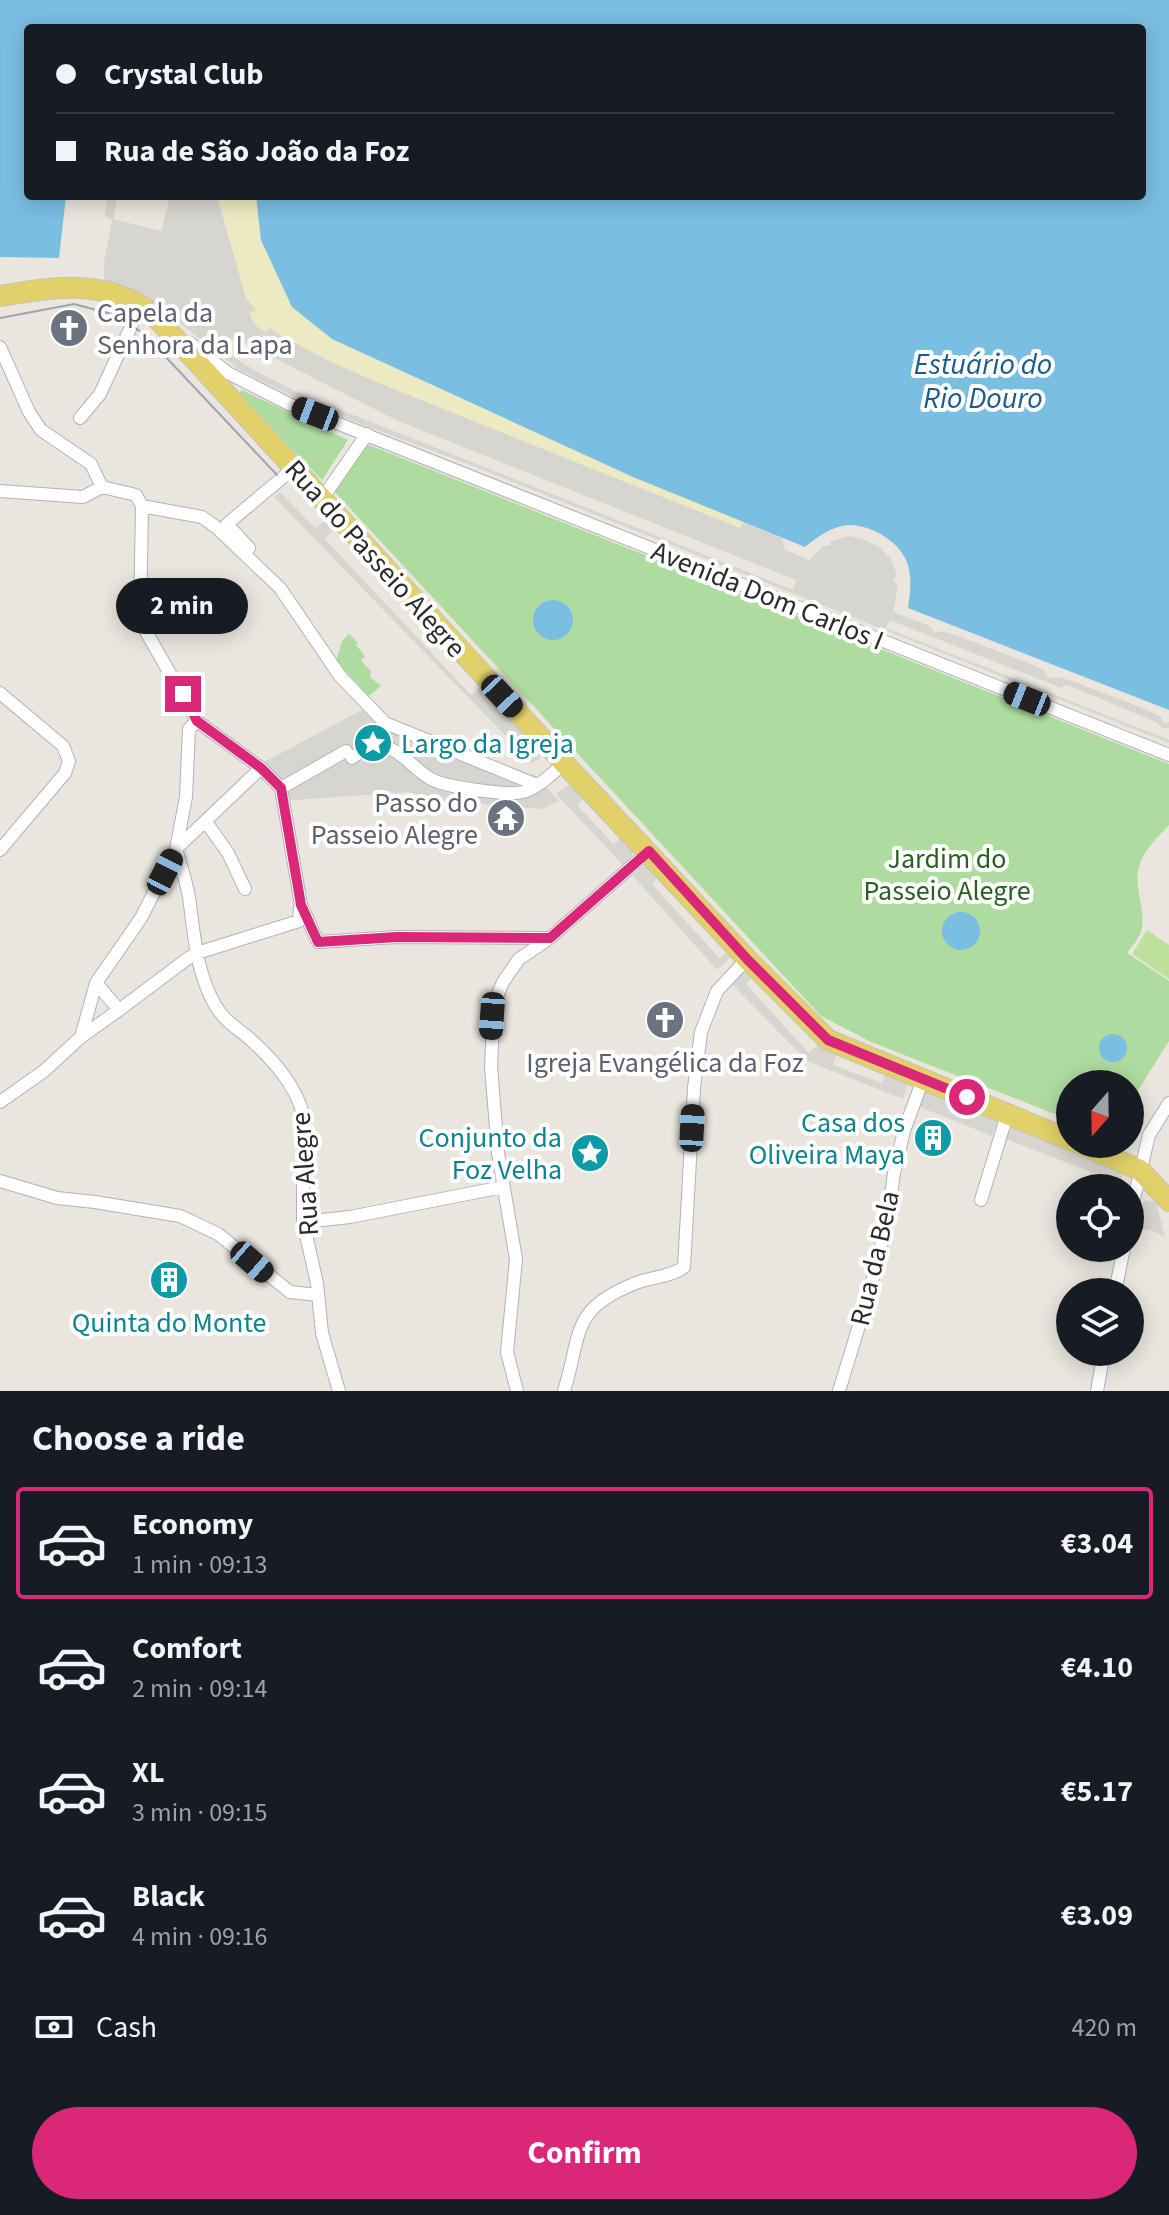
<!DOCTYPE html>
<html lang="en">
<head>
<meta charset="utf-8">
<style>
	:root { --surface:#171b24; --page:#242831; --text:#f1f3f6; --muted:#9ea1a6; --line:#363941; --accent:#db2777 }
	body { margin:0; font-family:"Source Sans 3",sans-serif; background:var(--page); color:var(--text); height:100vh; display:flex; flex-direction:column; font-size:30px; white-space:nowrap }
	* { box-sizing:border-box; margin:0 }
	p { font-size:26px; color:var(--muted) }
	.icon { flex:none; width:44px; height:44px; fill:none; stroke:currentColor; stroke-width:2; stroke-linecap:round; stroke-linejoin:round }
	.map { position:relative; height:1391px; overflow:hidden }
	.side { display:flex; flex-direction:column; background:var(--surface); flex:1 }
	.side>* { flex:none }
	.guide { position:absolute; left:24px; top:24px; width:1122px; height:176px; border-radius:8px; box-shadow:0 4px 20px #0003; display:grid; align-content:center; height:176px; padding:0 32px; background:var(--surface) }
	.needle { width:52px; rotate:200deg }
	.buttons { position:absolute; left:1056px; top:1070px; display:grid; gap:16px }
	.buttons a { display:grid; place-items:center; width:88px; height:88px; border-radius:50%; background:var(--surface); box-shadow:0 4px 20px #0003; font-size:40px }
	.end { position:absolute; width:36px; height:36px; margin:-18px; border:10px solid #db2777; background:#fff; box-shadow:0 0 0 4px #fff }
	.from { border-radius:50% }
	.bubble { position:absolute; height:56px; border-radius:28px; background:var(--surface); box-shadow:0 4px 20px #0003; font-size:26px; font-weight:700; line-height:56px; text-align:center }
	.car { position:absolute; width:24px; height:48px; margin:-24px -12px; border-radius:10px; box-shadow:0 0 6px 2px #0007; background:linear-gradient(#222 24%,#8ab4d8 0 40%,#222 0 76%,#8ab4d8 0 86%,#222 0) }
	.guide b { display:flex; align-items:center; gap:28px; height:76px; font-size:30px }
	.guide b+b { border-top:2px solid var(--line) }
	.guide i { width:20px; height:20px; background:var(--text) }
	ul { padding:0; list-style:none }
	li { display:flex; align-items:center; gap:24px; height:112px; margin:0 16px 12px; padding:0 16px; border:4px solid transparent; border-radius:8px }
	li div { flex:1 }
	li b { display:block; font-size:30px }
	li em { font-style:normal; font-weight:700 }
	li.active { border-color:var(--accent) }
	li>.icon { width:72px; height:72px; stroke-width:1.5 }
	h2 { padding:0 32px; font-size:36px; line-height:96px }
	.pay { display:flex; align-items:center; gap:20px; height:88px; padding:0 32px; font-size:30px }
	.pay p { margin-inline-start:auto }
	.button { display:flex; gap:16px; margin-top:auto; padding:16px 32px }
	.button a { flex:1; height:92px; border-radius:48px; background:var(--accent); color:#fff; font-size:32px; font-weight:700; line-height:92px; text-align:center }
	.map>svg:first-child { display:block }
	.green { fill:#aedc9f }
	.sand { fill:#eceac3 }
	.pitch { fill:#bee29c }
	.plaza { fill:#d7d5cf; fill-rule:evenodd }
	.water { fill:#7abee2 }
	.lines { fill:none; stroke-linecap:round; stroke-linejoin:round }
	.street-casing { stroke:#b0b2bc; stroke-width:14 }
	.primary-casing { stroke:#c3c3c3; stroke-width:22 }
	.street { stroke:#fff; stroke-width:12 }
	.primary { stroke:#e2d16a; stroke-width:20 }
	.tram { stroke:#a0a1b2; stroke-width:2 }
	.route { stroke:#db2777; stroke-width:10 }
	.labels { text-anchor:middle; stroke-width:8; stroke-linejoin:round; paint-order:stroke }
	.worship-label { font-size:28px; fill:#5b616d; stroke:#fff; text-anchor:start }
	.street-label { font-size:28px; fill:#2a2a2a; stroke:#fff }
	.culture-label { font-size:28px; fill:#0d838f; stroke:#fff; text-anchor:end }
	.park-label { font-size:28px; fill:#295f21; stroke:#fff }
	.water-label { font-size:30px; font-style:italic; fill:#1b5c8d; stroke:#fff }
</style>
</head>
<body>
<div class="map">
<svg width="1169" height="1391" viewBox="0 0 1169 1391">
	<rect width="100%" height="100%" fill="#eae6dd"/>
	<path class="green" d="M 242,390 L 348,440 L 322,480 L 238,394 Z
		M 364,443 L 1169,764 L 1169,825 C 1158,837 1143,850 1139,867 C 1133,888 1147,910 1141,931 C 1139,939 1132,946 1127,953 L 1169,981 L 1169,1041 L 1130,1103 L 1130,1084 L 1070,1084 L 1070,1120 L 871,1042 L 821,1016 L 332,489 Z
		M 349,634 L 358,643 L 356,645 L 365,656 L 361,661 L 371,671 L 370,677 L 381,686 L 369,696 L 336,661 L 342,641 Z"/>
	<path class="sand" d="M 217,196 L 256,196 L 261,240 L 332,339 L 633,477 L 744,522 L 740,528 L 386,386 L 327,360 L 275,332 L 271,328 L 265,332 L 255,325 L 248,312 L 255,309 L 246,298 Z"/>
	<path class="pitch" d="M 1147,930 L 1169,945 L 1169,979 L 1132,954 Z"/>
	<path class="plaza" d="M 107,196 L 130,196 L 129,201 L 117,199 L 113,219 L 161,231 L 169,201 L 151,196 L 217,196 L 246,298 L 256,310 L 249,313 L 255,325 L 265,332 L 271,328 L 275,332 L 327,360 L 386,386 L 740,528 L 744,522 L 782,538 L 785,550 L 809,560 L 823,546 L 830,546 L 831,541 L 849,536 L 862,539 L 878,546 L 891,559 L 897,575 L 893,581 L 898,586 L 893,612 L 930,626 L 934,633 L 941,631 L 956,635 L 1031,664 L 1043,670 L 1050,678 L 1057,677 L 1073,681 L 1145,709 L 1161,717 L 1164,724 L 1169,722 L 1169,728 L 1163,728 L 1156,722 L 1079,690 L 1067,685 L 1061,688 L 890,620 L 886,628 L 1169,740 L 1169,743 L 468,464 L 358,423 L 298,399 L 241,371 L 157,305 L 104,284 L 104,262 L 112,220 L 105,216 ZM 235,338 L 398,421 L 796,580 L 793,590 L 301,394 L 256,371 L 231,355 L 226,344 L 229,339 Z
		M 280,492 L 315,528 L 324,521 L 333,530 L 325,539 L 471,695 L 481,687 L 540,751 L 540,759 L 532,763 L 274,497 Z
		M 373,704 L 386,720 L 529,775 L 533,774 L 559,801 L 542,809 L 446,801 L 407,792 L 281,801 L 278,793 L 255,767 Z
		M 571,784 L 587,796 L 577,805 L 613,844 L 623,836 L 633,848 L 632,856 L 623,865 L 556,794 Z
		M 649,865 L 660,875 L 652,884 L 719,958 L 730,950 L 733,955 L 717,970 L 633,876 L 642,867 Z
		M 748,969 L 754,975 L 746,984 L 809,1053 L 818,1045 L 837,1053 L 833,1065 L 882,1083 L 886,1072 L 909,1081 L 903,1099 L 807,1061 L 732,984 Z
		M 927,1087 L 1000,1115 L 992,1136 L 920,1107 Z
		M 1011,1120 L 1115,1165 L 1121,1173 L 1124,1188 L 1114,1188 L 1096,1174 L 1004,1138 Z
		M 1147,1200 L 1156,1202 L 1165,1237 L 1149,1229 L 1138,1231 L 1132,1238 L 1141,1204 Z"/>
	<path class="water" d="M 0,0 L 1169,0 L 1169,710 L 908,608 C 910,594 912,579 908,565 C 901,542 872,525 849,525 C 832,526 817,537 805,547 L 633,477 L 332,339 L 292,307 L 261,240 L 256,196 L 1142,196 L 1142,28 L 28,28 L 28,196 L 66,196 L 59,258 L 0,257 Z
		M533 620a20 20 0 1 1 40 0a20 20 0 1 1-40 0Z
		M942 931a19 19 0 1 1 38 0a19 19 0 1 1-38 0Z
		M1099 1048a14 14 0 1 1 28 0a14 14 0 1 1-28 0Z"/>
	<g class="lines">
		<defs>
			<path id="street" d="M 190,343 L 228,373 L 289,404 L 1169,755
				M 0,347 L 29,412 L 41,430 L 91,464 L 102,487 L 136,495 L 142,506 L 140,621 L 197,721 L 261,768 L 281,788 L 301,905 L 318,942 L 397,937 L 550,938
				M 80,418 L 100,394 L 141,305
				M 0,491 L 83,497 L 102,487
				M 322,499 L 367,434
				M 142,506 L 202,517 L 216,527 L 280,588 L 340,676 L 385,723 L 537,785
				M 249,548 L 227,524 L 294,468
				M 0,693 L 63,746 L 69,761 L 65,773 L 0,850
				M 352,758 C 360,752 368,744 379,746 C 401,748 413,769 431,779 C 445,787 508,796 523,792 C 539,787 552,774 564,763
				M 281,788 L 346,751
				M 206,822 L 228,853 L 245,889
				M 176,849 C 181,865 186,881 189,897 C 194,933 196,972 215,1005 C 224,1021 237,1028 250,1039 C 273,1060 295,1084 303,1114 L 303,1222 L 317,1283 L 322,1333 L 339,1391
				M 176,849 L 261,768
				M 119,1010 L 187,959 L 197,953 L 299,921 L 300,908
				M 81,1037 L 119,1010 L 96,983
				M 0,1102 L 44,1071 L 81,1037 L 96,983 L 141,918 L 176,849 L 186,797 L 189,729 L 197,721
				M 0,1181 L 57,1198 L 95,1202 L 180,1216 L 218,1234 L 290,1292 L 318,1295
				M 981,1200 L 1007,1115
				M 1130,1215 L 1149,1135 L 1169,1103
				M 303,1222 L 350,1217 L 503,1187
				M 1115,1292 L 1124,1248
				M 517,1391 L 507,1352 L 516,1259 L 498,1153 L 491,1066 L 494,1004 L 503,982 L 519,959 L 550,938 L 649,851
				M 564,1391 C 582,1333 570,1309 636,1283 C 651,1277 671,1277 684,1267 L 694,1088 L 701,1032 L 717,991 L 747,959
				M 839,1391 L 869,1293 L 888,1218 L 894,1173 L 904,1131 L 923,1079
				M 1097,1391 L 1104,1352"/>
			<path id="primary" d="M 0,296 C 54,287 104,278 152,313 L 564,763 L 747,959 L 828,1040 L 1070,1140
				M 1080,1144 L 1140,1170 L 1169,1201"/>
		</defs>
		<use href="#street" class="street-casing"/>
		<use href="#primary" class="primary-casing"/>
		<use href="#street" class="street"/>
		<use href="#primary" class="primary"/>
		<path class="tram" d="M 0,318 L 74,304 L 119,316 L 145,335 L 277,475"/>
	</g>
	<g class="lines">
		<path class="route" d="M 183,694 L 197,721 L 261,768 L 281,788 L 301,905 L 318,942 L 397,937 L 550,938 L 649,851 L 747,959 L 828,1040 L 967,1097"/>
	</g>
	<defs>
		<symbol id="church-disc" viewBox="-11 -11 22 22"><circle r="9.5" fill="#6b7280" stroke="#fff"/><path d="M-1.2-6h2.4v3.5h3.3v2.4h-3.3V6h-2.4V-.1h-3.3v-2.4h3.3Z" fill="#fff"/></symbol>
		<symbol id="sight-disc" viewBox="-11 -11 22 22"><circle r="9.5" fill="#0f9aa8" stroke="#fff"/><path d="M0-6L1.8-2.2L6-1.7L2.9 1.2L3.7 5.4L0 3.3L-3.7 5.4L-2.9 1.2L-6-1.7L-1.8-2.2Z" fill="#fff"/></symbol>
		<symbol id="temple-disc" viewBox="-11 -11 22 22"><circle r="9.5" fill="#6b7280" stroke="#fff"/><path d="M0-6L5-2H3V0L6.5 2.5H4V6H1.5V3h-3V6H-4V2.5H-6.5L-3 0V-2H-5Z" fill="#fff"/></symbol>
		<symbol id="building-disc" viewBox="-11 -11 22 22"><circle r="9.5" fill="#0f9aa8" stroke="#fff"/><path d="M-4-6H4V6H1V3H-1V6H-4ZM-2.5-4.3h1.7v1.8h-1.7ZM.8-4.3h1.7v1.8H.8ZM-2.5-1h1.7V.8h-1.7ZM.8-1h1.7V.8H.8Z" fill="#fff"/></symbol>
	</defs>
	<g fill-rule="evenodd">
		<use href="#church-disc" x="47" y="306" width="44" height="44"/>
		<use href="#sight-disc" x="351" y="721" width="44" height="44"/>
		<use href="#temple-disc" x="484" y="796" width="44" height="44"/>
		<use href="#church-disc" x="643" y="998" width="44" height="44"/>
		<use href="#building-disc" x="911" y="1116" width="44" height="44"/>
		<use href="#sight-disc" x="568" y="1131" width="44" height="44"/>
		<use href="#building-disc" x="147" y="1258" width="44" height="44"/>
	</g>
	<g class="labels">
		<g class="worship-label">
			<text x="97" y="322">Capela da<tspan x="97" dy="32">Senhora da Lapa</tspan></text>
			<text x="478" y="812" text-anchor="end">Passo do<tspan x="478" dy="32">Passeio Alegre</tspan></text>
			<text x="665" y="1072" text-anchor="middle">Igreja Evangélica da Foz</text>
		</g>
		<g class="street-label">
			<text transform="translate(376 558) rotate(48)" y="10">Rua do Passeio Alegre</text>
			<text transform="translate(768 595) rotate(22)" y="10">Avenida Dom Carlos I</text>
			<text transform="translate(304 1174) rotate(-94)" y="10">Rua Alegre</text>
			<text transform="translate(874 1258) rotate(-77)" y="10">Rua da Bela</text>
		</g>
		<g class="culture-label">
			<text x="401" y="753" text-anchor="start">Largo da Igreja</text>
			<text x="905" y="1132">Casa dos<tspan x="905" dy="32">Oliveira Maya</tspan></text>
			<text x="562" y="1147">Conjunto da<tspan x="562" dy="32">Foz Velha</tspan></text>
			<text x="169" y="1332" text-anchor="middle">Quinta do Monte</text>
		</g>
		<g class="park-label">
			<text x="947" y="868">Jardim do<tspan x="947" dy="32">Passeio Alegre</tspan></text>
		</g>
		<g class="water-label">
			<text x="983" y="374">Estuário do<tspan x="983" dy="34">Rio Douro</tspan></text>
		</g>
	</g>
</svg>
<div class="buttons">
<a><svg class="needle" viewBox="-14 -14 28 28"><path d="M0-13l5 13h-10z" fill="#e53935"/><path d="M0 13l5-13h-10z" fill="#9ea1a6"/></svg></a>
<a><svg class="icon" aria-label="locate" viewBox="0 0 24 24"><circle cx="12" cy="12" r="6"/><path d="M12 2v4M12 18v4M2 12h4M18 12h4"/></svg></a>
<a><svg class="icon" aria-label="layers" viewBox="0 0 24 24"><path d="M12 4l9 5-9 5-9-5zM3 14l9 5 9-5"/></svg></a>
</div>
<i class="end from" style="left:967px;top:1097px"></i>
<i class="end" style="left:183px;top:694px"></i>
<div class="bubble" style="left:116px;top:578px;width:132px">2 min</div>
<i class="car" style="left:315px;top:414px;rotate:291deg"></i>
<i class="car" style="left:502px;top:696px;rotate:137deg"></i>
<i class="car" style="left:1027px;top:699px;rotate:292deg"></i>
<i class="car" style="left:165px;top:872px;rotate:27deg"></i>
<i class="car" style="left:492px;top:1016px;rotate:184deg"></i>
<i class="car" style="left:692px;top:1128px;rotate:3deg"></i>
<i class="car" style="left:252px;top:1262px;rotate:131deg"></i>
<div class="guide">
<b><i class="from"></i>Crystal Club</b>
<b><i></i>Rua de São João da Foz</b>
</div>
</div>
<section class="side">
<h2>Choose a ride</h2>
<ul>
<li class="active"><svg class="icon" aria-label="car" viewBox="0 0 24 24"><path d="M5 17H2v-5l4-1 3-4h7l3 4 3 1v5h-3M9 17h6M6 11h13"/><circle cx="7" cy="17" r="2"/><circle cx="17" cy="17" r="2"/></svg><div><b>Economy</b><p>1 min · 09:13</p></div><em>€3.04</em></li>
<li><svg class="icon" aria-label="car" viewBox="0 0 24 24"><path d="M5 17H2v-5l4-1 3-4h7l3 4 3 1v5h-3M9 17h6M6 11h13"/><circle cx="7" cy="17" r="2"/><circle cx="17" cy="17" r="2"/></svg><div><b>Comfort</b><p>2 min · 09:14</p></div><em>€4.10</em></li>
<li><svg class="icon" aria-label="car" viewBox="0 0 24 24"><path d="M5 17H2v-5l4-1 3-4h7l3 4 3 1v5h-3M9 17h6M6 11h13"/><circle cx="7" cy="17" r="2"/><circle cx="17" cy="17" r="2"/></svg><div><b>XL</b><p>3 min · 09:15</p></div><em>€5.17</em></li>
<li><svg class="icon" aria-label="car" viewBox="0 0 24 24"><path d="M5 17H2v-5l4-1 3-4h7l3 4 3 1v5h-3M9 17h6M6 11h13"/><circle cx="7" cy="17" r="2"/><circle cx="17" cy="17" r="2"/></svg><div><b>Black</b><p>4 min · 09:16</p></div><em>€3.09</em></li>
</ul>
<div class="pay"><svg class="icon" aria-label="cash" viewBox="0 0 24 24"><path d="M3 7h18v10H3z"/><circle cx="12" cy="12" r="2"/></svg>Cash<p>420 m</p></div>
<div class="button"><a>Confirm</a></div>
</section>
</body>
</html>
